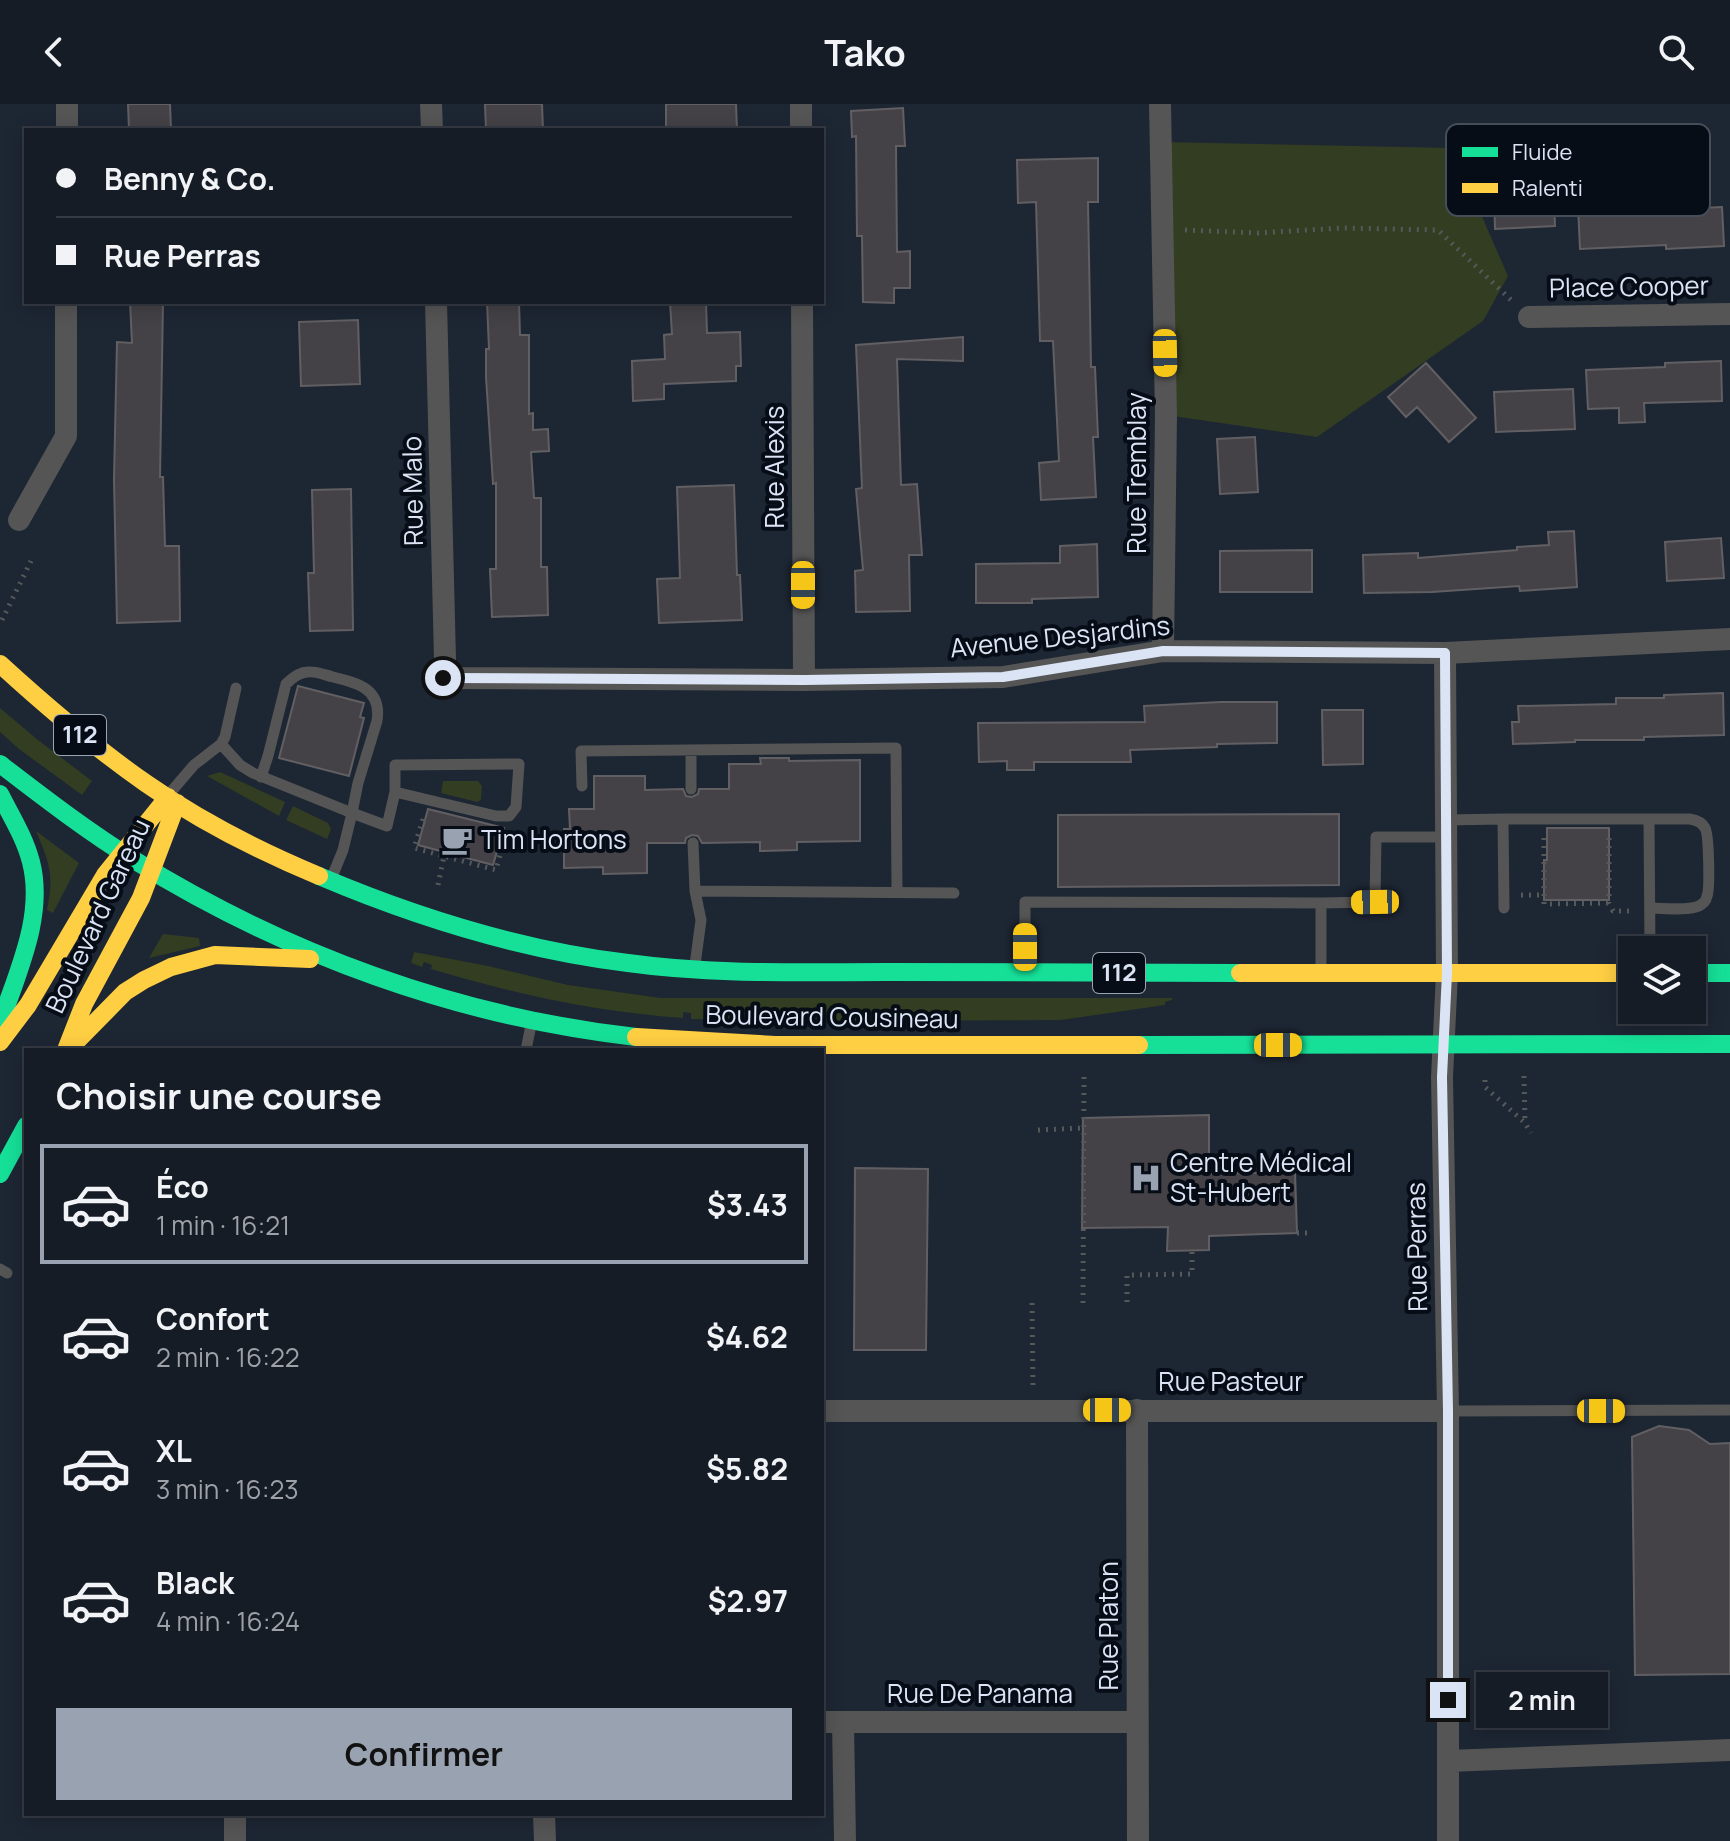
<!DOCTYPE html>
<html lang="fr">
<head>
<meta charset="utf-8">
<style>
	:root { --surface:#161c26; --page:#232932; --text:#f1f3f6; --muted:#9ea1a7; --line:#353a43; --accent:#98a2b0 }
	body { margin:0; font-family:Manrope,sans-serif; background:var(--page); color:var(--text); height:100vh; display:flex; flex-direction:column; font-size:30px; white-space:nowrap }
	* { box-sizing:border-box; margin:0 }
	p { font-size:26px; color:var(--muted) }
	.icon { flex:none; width:44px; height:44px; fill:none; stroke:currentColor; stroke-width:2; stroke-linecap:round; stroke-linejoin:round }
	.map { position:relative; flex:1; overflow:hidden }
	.panel { position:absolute; left:24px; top:944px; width:800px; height:768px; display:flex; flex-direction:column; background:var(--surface); border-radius:0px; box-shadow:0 4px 20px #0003,0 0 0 2px var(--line) }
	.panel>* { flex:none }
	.guide { position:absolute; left:24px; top:24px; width:800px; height:176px; border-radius:0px; box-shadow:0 4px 20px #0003,0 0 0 2px var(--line); display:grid; align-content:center; height:176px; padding:0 32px; background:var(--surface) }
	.controls { position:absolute; left:1618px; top:832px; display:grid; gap:16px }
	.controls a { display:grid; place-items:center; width:88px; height:88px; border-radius:0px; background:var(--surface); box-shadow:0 4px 20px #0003,0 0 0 2px var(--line); font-size:40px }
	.end { position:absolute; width:36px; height:36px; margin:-18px; border:10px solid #dae4f4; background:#111; box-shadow:0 0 0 4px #111 }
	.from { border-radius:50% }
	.bubble { position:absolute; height:56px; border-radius:0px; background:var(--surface); box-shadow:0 4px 20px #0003,0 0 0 2px var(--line); font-size:26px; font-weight:700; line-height:56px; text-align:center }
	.car { position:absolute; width:24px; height:48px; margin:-24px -12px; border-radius:10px; box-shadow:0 0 6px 2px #0007; background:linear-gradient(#f5c518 24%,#345 0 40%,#f5c518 0 76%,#345 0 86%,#f5c518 0) }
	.guide b { display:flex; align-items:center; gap:28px; height:76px; font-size:30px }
	.guide b+b { border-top:2px solid var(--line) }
	.guide i { width:20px; height:20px; background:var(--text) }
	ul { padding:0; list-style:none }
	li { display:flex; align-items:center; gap:24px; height:120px; margin:0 16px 12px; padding:0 16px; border:4px solid transparent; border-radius:0px }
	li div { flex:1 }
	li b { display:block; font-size:30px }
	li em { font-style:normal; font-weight:700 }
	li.on { border-color:var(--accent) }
	li>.icon { width:72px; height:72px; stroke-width:1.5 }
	h2 { padding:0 32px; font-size:36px; line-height:96px }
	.cta { display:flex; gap:16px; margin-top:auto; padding:16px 32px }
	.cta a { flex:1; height:92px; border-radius:0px; background:var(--accent); color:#111; font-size:32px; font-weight:700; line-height:92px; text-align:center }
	header { display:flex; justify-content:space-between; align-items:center; height:104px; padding:0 32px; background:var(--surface); font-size:36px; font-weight:700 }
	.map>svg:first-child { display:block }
	.green { fill:#333d21 }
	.building { fill:#444246; stroke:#625f63; stroke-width:2 }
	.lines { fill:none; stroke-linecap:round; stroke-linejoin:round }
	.path { stroke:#56585a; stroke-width:5; stroke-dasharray:2 6; stroke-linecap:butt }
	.lane { stroke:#545554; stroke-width:11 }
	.street { stroke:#545554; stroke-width:22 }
	.fast { stroke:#16e098; stroke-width:18 }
	.slow { stroke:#ffcf43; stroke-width:18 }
	.route { stroke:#dae4f4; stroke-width:10 }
	.labels { text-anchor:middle; stroke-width:8; stroke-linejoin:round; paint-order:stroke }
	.shield { fill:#070d17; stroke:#9ba4b2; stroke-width:2 }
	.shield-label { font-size:24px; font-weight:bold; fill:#dae4f4 }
	.street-label { font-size:26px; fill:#dae4f4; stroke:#070d17 }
	.poi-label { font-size:26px; fill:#dae4f4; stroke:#070d17; text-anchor:start }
	.key { fill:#070d17; stroke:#464e59; stroke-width:2 }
	.key-label { font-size:22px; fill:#dae4f4 }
</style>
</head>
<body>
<header><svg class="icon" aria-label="back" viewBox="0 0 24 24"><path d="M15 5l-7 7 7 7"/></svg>Tako<svg class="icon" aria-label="search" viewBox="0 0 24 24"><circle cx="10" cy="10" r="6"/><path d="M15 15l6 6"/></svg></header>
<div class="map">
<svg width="1730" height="1737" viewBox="0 0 1730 1737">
	<rect width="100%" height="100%" fill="#1d2633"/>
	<path class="green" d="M 1161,38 L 1452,44 L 1508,172 L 1483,217 L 1317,333 L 1166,311 Z
		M 0,604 L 38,636 L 92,677 L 82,691 L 19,645 L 0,628 Z
		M 220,668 L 285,698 L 279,712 L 207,672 Z
		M 443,677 L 478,677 L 482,682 L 481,696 L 477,698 L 441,689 Z
		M 293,702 L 328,719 L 331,725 L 327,735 L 286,716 Z
		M 36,727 L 79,759 L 53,809 L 47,806 C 54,771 50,760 36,727 Z
		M 163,830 L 199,834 L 200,842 L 149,854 Z
		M 414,848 L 488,862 L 568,881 L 661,894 L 1172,894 L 1172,896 L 1165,898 L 1165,901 L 1061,916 L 802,917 L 691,915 L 691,909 L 683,908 L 683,914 C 597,908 514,890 431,865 L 432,861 L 424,858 L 422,863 L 411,859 Z"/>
	<path class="building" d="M 128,0 L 170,0 L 171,26 L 129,26 Z
		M 485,0 L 542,0 L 543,26 L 486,26 Z
		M 666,0 L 736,0 L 737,26 L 666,26 Z
		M 903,4 L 905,42 L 896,42 L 897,148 L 910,147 L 910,184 L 894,184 L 894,199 L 863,198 L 862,132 L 857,132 L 856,32 L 852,33 L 851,7 Z
		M 1098,54 L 1098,98 L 1088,98 L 1091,263 L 1095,263 L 1098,333 L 1093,333 L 1096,393 L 1041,396 L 1039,359 L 1059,357 L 1053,237 L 1040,237 L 1036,98 L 1018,99 L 1017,56 Z
		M 1553,71 L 1555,122 L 1495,125 L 1494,88 L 1531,86 L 1530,72 Z
		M 1638,100 L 1638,107 L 1722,103 L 1724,142 L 1666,145 L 1666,141 L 1580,145 L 1578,102 Z
		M 130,198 L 163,198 L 160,373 L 163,373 L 165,442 L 179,442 L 180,517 L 117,519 L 114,375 L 117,238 L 132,239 Z
		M 487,198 L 519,198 L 520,231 L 529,231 L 529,310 L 533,309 L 533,326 L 548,325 L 549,347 L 531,348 L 534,394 L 541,394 L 541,463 L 547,463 L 548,511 L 492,513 L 490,465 L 496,465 L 496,379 L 493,380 L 486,273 L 486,245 L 489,245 Z
		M 670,198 L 706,198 L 707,229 L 740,228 L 741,262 L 736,262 L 736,277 L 664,280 L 664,295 L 633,297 L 632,257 L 665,255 L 664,231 L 672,230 Z
		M 358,216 L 360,280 L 301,282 L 299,218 Z
		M 963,233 L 963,257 L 897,255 L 901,381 L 917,380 L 922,451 L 909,451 L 910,507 L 856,508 L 855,467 L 863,466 L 856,385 L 862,384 L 856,241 Z
		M 1721,257 L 1722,297 L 1644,299 L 1645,318 L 1619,319 L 1619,304 L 1588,305 L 1586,266 L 1665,263 L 1665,259 Z
		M 1426,259 L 1476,314 L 1449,338 L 1417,303 L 1406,313 L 1388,293 Z
		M 1573,285 L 1575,325 L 1496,328 L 1494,288 Z
		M 1255,333 L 1258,388 L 1220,390 L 1217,335 Z
		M 734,381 L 737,471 L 740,471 L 742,516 L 659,519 L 657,475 L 680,474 L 677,383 Z
		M 351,385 L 353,526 L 310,527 L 308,469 L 314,469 L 312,386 Z
		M 1574,427 L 1577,483 L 1520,487 L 1519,482 L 1432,488 L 1364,489 L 1363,451 L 1418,449 L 1418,454 L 1517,446 L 1517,443 L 1549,441 L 1548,428 Z
		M 1721,434 L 1724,474 L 1667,477 L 1665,438 Z
		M 1097,440 L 1098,493 L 1032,495 L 1032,499 L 976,499 L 976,460 L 1060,459 L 1060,442 Z
		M 1312,446 L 1312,488 L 1220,488 L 1220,447 Z
		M 298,582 L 364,599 L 360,613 L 364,614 L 349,672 L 279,654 Z
		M 1723,589 L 1724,631 L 1644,633 L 1644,636 L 1575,636 L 1575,638 L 1513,640 L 1512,618 L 1519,618 L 1518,602 L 1616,600 L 1616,594 L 1664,594 L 1664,591 Z
		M 1221,598 L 1277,598 L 1277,639 L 1217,640 L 1217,643 L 1130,646 L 1131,658 L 1034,658 L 1034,666 L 1007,666 L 1007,657 L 979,658 L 978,619 L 1145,618 L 1144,602 Z
		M 1322,606 L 1363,606 L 1363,660 L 1323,661 Z
		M 760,654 L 789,654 L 789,657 L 860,656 L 860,737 L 797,738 L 797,746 L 760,747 L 760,738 L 702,739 L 698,732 L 692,731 L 686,734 L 685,739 L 647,739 L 647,769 L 603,770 L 603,763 L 564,764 L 564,725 L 570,725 L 569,705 L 594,705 L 594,672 L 645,672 L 645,686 L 683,685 L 686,692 L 692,693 L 698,690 L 699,685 L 729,685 L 729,660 L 761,660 Z
		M 428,705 L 504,724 L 493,761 L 418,741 Z
		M 1339,710 L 1339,781 L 1058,783 L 1058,711 Z
		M 1547,724 L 1609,724 L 1609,796 L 1544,796 L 1544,756 L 1547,756 Z
		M 1209,1011 L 1209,1070 L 1295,1068 L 1297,1129 L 1209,1132 L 1209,1146 L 1167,1147 L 1168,1123 L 1082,1124 L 1083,1014 Z
		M 855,1064 L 928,1065 L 926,1246 L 854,1246 Z
		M 1659,1322 L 1689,1326 L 1710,1340 L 1730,1339 L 1730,1570 L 1635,1571 L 1632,1333 Z"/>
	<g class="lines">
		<path class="path" d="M 1185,126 L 1257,129 L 1343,124 L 1438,126 L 1513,198
			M 2,516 L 31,457
			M 423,715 L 414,744 L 496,766 L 506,729
			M 1544,734 L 1544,800 L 1609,799
			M 1609,734 L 1609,799 L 1613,807 L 1633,807
			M 438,781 L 444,752
			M 1521,791 L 1544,791
			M 1524,972 L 1525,1018
			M 1485,976 L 1485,983 L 1525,1019 L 1531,1029
			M 1038,1026 L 1083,1024
			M 1297,1129 L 1313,1129
			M 1127,1198 L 1127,1171 L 1192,1170 L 1192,1146
			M 1032,1199 L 1033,1282
			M 1083,1199 L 1084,970"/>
		<path class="lane" d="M 221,640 L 240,661 L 253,669 L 352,709 L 343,746 L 332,773
			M 261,673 L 268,652 L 286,580 C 292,574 299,568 308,568 C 316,567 325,571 333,573 C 358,579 382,585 377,617 L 358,679 L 352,709 L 387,722 L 395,688 L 395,661 L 519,660 L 516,703 L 509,712 L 496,712 L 395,688
			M 582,682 L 581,647 L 896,644 L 897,788
			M 691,685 L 691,646
			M 170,689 L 194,661 L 221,640 L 225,633 L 236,584
			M 1503,715 L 1690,715 C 1696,716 1702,718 1705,724 C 1709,730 1710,785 1707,792 C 1706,797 1704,799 1699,802 C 1688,807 1663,804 1650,804
			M 1649,715 L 1650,846
			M 1445,716 L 1503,715 L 1504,804
			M 693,739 L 695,787 L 701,816 L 695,861
			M 695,787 L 954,789
			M 1321,799 L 1375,798 L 1376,733 L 1445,733
			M 1025,865 L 1025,798 L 1321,799 L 1321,863
			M 526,946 L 531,921
			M 0,1165 L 7,1169
			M 1448,1307 L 1730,1306"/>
		<path class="street" d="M 431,0 L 432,26
			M 801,0 L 801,26
			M 1160,0 L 1166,311 L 1163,547
			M 67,26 L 67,0
			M 436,198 L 445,555 L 443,574 L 804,576 L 1003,573 L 1163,547 L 1445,549 L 1730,535
			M 802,198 L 804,576
			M 1529,213 L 1730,210
			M 19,416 L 66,332 L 66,198
			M 1445,549 L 1447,869 L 1442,973 L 1448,1307 L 1448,1737
			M 1137,1306 L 1138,1737
			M 822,1307 L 1448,1307
			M 822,1618 L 1137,1618
			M 843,1618 L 845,1737
			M 1448,1657 L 1730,1646
			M 235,1710 L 235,1737
			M 544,1710 L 545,1737"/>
		<path class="fast" d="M 0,660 C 43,693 87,727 134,756 C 286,850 458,913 636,933
			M 0,690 C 11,712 25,734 31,758 C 45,812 17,869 0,920
			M 319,772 C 418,814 521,846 628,859 C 714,871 802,868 888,868 C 1006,868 1123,868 1240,869
			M 1692,869 L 1730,869
			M 1139,941 L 1730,940
			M 0,1070 L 26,1022"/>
		<path class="slow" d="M 0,560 C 47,603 95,644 147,680 C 200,717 259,747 319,772
			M 1240,869 L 1632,869
			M 636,933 L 775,941 L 1139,941
			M 0,938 L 28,901 L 105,771 L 168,693
			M 66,946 L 84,900 L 141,794 L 177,699
			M 68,946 L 125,888 L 144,876 L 171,863 L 215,851 L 310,855"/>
	</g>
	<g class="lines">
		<path class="route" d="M 443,574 L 804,576 L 1003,573 L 1163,547 L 1445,549 L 1447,869 L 1442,973 L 1448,1307 L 1448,1596"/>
	</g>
	<defs>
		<symbol id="cafe-bare" viewBox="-9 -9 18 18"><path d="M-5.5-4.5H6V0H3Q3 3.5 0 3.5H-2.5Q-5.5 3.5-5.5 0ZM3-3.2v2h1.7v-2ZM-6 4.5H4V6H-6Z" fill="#98a2b0" stroke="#070d17" stroke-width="2.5" paint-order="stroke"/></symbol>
		<symbol id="hospital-bare" viewBox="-9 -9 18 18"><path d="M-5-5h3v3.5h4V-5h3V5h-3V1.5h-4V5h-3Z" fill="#98a2b0" stroke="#070d17" stroke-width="2.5" paint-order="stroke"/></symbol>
	</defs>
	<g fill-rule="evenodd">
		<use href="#cafe-bare" x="435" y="714" width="44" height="44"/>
		<use href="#hospital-bare" x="1124" y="1052" width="44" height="44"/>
	</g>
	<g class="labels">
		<g class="shield">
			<rect x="54" y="611" width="52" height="40" rx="6"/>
			<rect x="1093" y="849" width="52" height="40" rx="6"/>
		</g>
		<g class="shield-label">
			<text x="80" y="639">112</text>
			<text x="1119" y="877">112</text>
		</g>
		<g class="street-label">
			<text transform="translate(1629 183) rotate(-1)" y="9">Place Cooper</text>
			<text transform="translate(775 363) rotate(-90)" y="9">Rue Alexis</text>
			<text transform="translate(1137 369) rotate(-90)" y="9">Rue Tremblay</text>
			<text transform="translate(413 387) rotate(-91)" y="9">Rue Malo</text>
			<text transform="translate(1060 533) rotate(-6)" y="9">Avenue Desjardins</text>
			<text transform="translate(98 812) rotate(-65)" y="9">Boulevard Gareau</text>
			<text transform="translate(832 913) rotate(1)" y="9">Boulevard Cousineau</text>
			<text transform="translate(1417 1143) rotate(-91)" y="9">Rue Perras</text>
			<text x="1231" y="1287">Rue Pasteur</text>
			<text transform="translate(1109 1522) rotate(-90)" y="9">Rue Platon</text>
			<text x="980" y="1599">Rue De Panama</text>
		</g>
		<g class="poi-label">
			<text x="481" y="745">Tim Hortons</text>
			<text x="1170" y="1068">Centre Médical<tspan x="1170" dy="30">St-Hubert</tspan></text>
		</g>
	</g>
	<rect x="1446" y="20" width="264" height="92" rx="12" class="key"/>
	<rect x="1462" y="43" width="36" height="10" fill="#16e098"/>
	<rect x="1462" y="79" width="36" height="10" fill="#ffcf43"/>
	<g class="key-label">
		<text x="1512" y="56">Fluide</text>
		<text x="1512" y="92">Ralenti</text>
	</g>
</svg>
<div class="controls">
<a><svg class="icon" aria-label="layers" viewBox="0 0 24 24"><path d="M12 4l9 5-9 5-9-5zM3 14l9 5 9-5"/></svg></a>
</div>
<i class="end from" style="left:443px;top:574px"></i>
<i class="end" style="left:1448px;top:1596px"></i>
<div class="bubble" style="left:1476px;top:1568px;width:132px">2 min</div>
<i class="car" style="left:1165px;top:249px;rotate:179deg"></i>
<i class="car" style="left:803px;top:481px;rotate:180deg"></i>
<i class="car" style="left:1375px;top:798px;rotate:269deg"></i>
<i class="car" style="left:1025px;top:843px;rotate:0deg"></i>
<i class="car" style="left:1278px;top:941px;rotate:90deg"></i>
<i class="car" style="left:1107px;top:1306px;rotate:90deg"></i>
<i class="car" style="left:1601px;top:1307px;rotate:90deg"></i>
<div class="guide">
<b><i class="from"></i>Benny &amp; Co.</b>
<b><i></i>Rue Perras</b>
</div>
<section class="panel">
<h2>Choisir une course</h2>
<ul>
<li class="on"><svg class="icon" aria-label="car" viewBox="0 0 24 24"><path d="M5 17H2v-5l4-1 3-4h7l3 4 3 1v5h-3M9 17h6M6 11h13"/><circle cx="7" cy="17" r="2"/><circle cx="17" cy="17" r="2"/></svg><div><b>Éco</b><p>1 min · 16:21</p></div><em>$3.43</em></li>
<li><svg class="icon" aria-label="car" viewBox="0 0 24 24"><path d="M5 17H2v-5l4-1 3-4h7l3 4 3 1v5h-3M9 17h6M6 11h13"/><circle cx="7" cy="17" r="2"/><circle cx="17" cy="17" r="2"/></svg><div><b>Confort</b><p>2 min · 16:22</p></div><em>$4.62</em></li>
<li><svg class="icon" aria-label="car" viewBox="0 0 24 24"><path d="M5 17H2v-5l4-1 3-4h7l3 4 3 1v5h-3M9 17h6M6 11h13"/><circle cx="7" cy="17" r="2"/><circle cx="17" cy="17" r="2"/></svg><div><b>XL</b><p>3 min · 16:23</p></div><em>$5.82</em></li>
<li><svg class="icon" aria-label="car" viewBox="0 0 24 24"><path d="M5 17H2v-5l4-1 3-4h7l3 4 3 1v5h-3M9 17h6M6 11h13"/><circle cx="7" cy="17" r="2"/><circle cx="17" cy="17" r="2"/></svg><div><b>Black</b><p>4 min · 16:24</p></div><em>$2.97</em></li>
</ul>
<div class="cta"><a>Confirmer</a></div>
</section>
</div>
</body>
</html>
